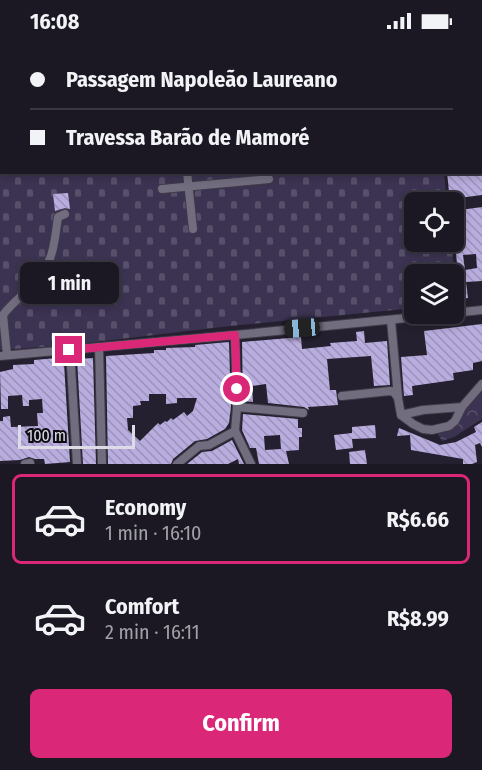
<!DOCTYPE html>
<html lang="en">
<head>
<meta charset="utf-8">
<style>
	:root { --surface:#1b1823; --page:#24212b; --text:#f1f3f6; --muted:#a0a0a6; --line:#393741; --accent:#db2777 }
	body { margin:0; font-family:"Fira Sans Condensed",sans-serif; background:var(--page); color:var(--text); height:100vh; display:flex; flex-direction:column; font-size:22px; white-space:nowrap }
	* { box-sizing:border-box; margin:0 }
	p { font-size:20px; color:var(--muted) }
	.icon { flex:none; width:33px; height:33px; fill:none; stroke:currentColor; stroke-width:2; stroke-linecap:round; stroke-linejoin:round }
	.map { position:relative; height:422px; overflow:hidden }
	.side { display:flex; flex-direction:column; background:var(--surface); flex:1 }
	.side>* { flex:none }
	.banner { position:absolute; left:0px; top:0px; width:483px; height:132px; box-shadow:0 3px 9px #0003,0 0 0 2px var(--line); display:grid; align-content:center; height:132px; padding:0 30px; background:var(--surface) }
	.buttons { position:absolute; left:404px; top:150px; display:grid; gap:12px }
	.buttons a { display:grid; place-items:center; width:60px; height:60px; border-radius:9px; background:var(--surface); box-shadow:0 3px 9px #0003,0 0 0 2px var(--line); font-size:30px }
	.scale { position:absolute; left:18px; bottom:15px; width:117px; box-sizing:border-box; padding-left:6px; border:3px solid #dddbe5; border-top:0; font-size:16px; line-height:21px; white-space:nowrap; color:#dddbe5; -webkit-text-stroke:4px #0c0b11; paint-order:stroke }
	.end { position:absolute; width:27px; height:27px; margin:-14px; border:8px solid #db2777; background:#fff; box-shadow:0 0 0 3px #fff }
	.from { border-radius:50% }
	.bubble { position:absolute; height:42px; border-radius:9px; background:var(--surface); box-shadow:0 3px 9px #0003,0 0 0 2px var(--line); font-size:20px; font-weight:700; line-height:42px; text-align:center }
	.car { position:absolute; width:18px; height:36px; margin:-18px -9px; border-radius:8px; box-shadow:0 0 4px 2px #0007; background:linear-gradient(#222 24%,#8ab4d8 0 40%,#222 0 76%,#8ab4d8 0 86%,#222 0) }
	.banner b { display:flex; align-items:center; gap:21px; height:57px; font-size:22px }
	.banner b+b { border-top:2px solid var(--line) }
	.banner i { width:15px; height:15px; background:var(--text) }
	ul { padding:10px 0 0; list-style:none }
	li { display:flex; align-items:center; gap:18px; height:90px; margin:0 12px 9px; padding:0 18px; border:3px solid transparent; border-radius:9px }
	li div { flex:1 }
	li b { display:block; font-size:22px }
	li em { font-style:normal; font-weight:700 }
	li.selected { border-color:var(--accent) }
	li>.icon { width:54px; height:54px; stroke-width:1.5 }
	.button { display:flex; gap:12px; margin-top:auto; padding:12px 30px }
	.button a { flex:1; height:69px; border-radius:9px; background:var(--accent); color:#fff; font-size:24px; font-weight:700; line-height:69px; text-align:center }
	.status { display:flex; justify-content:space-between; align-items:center; height:42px; padding:0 30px; background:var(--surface); direction:ltr }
	.status svg { height:16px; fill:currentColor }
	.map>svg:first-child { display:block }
	.forest { fill:url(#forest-crowns) }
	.cemetery { fill:url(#cemetery-stones) }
	.building { fill:url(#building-back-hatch); fill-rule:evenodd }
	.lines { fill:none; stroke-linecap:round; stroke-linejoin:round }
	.minor-casing { stroke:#3f3b48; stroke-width:10 }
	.minor { stroke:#716d7f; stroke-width:8 }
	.route { stroke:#db2777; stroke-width:8 }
</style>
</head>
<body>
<div class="status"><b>16:08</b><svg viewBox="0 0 49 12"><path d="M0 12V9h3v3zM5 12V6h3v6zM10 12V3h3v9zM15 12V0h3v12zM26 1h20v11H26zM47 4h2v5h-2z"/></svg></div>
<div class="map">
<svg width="482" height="422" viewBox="0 0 482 422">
	<defs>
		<pattern id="forest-crowns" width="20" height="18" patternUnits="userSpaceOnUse" patternTransform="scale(1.5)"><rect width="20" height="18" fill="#3c3352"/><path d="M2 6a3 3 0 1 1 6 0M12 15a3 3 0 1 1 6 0" fill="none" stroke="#58506b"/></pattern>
		<pattern id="cemetery-stones" width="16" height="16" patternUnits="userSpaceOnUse" patternTransform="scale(1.5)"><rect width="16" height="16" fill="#3c3352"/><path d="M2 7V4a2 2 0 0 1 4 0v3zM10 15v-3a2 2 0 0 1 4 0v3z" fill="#58506b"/></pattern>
		<pattern id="building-back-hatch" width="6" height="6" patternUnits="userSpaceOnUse" patternTransform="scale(1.5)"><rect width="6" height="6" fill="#b9acde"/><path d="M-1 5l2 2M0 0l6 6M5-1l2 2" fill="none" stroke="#9b92b8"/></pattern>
	</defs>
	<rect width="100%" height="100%" fill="#24202f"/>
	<path class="forest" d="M 482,345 L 482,377 L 454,395 L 442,399 L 436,389 L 453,385 Z"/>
	<path class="cemetery" d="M 0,0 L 462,0 L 462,1 L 2,2 L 2,130 L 444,131 L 447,160 L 414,160 L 414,200 L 451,200 L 458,262 L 453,263 L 453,232 L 414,232 L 414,266 L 230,284 L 70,303 L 0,308 Z"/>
	<path class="building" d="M 447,130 L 482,130 L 482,153 L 459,156 L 460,168 L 482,165 L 482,239 L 466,240 L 468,256 L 461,257 L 453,185 L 453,160 L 450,160 ZM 476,212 L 477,226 L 465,228 L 463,213 Z
		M 68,151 L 70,167 L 65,166 L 55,169 L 53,152 Z
		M 482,282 L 482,319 L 473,321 L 473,328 L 453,331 L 454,338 L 412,344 L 413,353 L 404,354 L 401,315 L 427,313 L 424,289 Z
		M 364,289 L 365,301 L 387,299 L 390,343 L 374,344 L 371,314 L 327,317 L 330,348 L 336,348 L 338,363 L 308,365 L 309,368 L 304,365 L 268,361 L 266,342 L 252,344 L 253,360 L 243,359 L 242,300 L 301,295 L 302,307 L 331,304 L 330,301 L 357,299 L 356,290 Z
		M 229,300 L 231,365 L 229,381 L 225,387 L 207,397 L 195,399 L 173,417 L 171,422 L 108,422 L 106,314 L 154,311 L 154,308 L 166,308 L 166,306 L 195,305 L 195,303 ZM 149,352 L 166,352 L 166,362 L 177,361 L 177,356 L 197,356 L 193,369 L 187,374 L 184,370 L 173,378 L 171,376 L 167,380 L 165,379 L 160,383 L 158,381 L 140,399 L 128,388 L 127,376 L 133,376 L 133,364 L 141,363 L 140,359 L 149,359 Z
		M 57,316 L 58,322 L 64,321 L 70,420 L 45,422 L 44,417 L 35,417 L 29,415 L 20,418 L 0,419 L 0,379 L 3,379 L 3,375 L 10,374 L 11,385 L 38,384 L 37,371 L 43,371 L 42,357 L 29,358 L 29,364 L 23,364 L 22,353 L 8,354 L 8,367 L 1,367 L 0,330 L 13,327 L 13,323 L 34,322 L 34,318 Z
		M 93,316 L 96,422 L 83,422 L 77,317 Z
		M 243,372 L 298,377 L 298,386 L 302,386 L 302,395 L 299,395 L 299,408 L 286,409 L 289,422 L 259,422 L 256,406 L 250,406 L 242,388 ZM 280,393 L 281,407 L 265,408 L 264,394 Z
		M 482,380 L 482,405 L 480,401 L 475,403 L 477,420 L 472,422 L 463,422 L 463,417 L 411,408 L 410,393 L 397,394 L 399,386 L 440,403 L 456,400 L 476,390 L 474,385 Z
		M 375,383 L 376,396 L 352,397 L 353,406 L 336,408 L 334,393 L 352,391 L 352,385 Z
		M 232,398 L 244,422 L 239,422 L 238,417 L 228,422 L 187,422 L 202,410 L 212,409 Z
		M 365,408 L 367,422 L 350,422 L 349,410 Z"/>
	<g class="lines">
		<defs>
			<path id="minor" d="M 50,0 L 50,2
				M 59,0 L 59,2
				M 109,0 L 110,2
				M 0,28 L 2,28
				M 187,130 L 193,187
				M 162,147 L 269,137
				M 453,271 L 482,268
				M 391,278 L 398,355
				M 235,293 L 237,365 L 235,389 L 251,422
				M 99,305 L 102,422
				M 70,308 L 77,422
				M 7,313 L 3,273 C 14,258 32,247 42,232 C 54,215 55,195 58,175 L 65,172
				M 0,314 L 235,293 L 447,272
				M 342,354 L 390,349 L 394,350 L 398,356 L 401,373 L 413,382 L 423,387 L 432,388 L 449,384 L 455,379 L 462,365 L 482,342
				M 237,365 L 303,371
				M 401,373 L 423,368 L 462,365
				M 25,422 L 30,421
				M 177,422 L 199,404 L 209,403 L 235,389"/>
		</defs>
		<use href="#minor" class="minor-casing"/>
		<use href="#minor" class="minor"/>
	</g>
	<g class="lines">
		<path class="route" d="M 69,308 L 235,293 L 237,347"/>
	</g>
</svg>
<div class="buttons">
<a><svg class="icon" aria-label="locate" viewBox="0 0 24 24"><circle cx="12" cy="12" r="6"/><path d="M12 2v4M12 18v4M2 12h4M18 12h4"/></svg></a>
<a><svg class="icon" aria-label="layers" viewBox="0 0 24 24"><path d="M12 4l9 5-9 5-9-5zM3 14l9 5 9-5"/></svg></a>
</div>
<div class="scale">100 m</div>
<i class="end from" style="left:237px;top:347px"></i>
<i class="end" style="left:69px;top:308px"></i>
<div class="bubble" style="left:20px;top:220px;width:99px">1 min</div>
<i class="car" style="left:302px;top:286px;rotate:265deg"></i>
<div class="banner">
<b><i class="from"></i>Passagem Napoleão Laureano</b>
<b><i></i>Travessa Barão de Mamoré</b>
</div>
</div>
<section class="side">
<ul>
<li class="selected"><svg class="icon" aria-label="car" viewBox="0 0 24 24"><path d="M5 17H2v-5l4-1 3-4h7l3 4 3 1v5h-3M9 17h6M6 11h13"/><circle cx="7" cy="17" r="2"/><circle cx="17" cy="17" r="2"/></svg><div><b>Economy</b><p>1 min · 16:10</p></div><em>R$6.66</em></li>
<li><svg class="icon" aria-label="car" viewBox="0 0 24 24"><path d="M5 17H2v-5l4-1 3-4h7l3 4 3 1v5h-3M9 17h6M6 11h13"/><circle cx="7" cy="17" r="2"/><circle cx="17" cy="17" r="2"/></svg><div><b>Comfort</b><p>2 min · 16:11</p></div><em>R$8.99</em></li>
</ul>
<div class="button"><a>Confirm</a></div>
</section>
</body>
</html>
